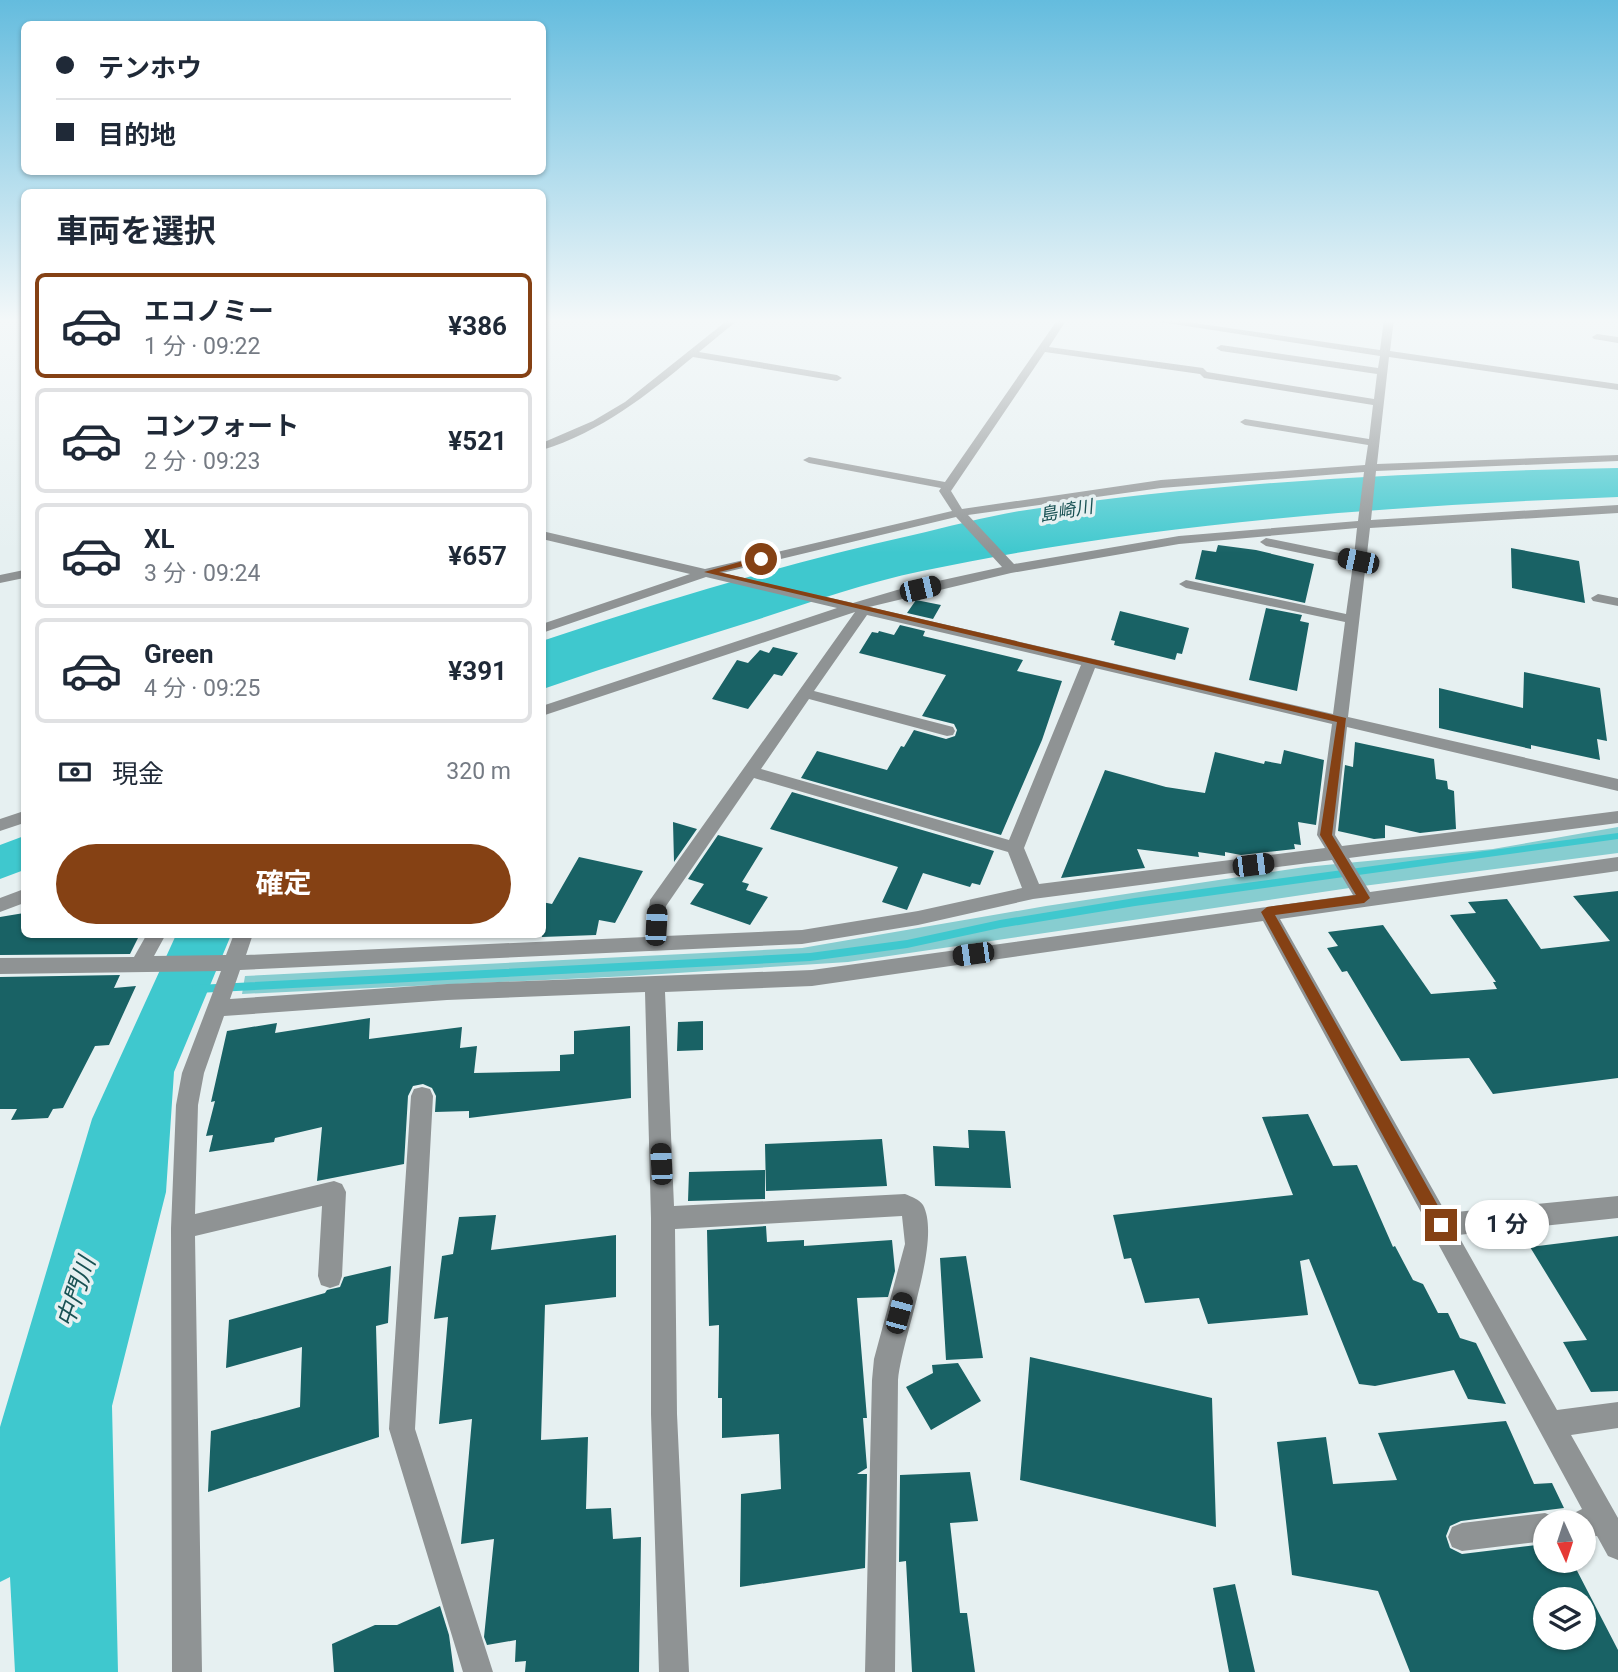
<!DOCTYPE html>
<html lang="ja">
<head>
<meta charset="utf-8">
<style>
	:root { --surface:#fff; --page:#f6f6f7; --text:#1f2937; --muted:#747a83; --line:#e0e1e3; --accent:#854114 }
	body { margin:0; font-family:Roboto,"Noto Sans JP",sans-serif; background:var(--page); color:var(--text); height:100vh; display:flex; flex-direction:column; font-size:26px; white-space:nowrap }
	* { box-sizing:border-box; margin:0 }
	p { font-size:23px; color:var(--muted) }
	.icon { flex:none; width:38px; height:38px; fill:none; stroke:currentColor; stroke-width:2; stroke-linecap:round; stroke-linejoin:round }
	.map { position:relative; flex:1; overflow:hidden }
	.sheet { position:absolute; left:21px; top:189px; width:525px; height:749px; display:flex; flex-direction:column; background:var(--surface); border-radius:10px; box-shadow:0 2px 5px #0004 }
	.sheet>* { flex:none }
	.guide { position:absolute; left:21px; top:21px; width:525px; height:154px; border-radius:10px; box-shadow:0 2px 5px #0004; display:grid; align-content:center; height:154px; padding:0 35px; background:var(--surface) }
	.needle { width:46px; rotate:177deg }
	.buttons { position:absolute; left:1533px; top:1510px; display:grid; gap:14px }
	.buttons a { display:grid; place-items:center; width:63px; height:63px; border-radius:50%; background:var(--surface); box-shadow:0 2px 5px #0004; font-size:35px }
	.end { position:absolute; width:32px; height:32px; margin:-16px; border:9px solid #854114; background:#fff; box-shadow:0 0 0 4px #fff }
	.from { border-radius:50% }
	.bubble { position:absolute; height:49px; border-radius:24px; background:var(--surface); box-shadow:0 2px 5px #0004; font-size:23px; font-weight:700; line-height:49px; text-align:center }
	.car { position:absolute; width:21px; height:42px; margin:-21px -10px; border-radius:9px; box-shadow:0 0 5px 2px #0007; background:linear-gradient(#222 24%,#8ab4d8 0 40%,#222 0 76%,#8ab4d8 0 86%,#222 0) }
	.guide b { display:flex; align-items:center; gap:24px; height:66px; font-size:26px }
	.guide b+b { border-top:2px solid var(--line) }
	.guide i { width:18px; height:18px; background:var(--text) }
	ul { padding:0; list-style:none }
	li { display:flex; align-items:center; gap:21px; height:105px; margin:0 14px 10px; padding:0 21px; border:4px solid var(--line); border-radius:10px }
	li div { flex:1 }
	li b { display:block; font-size:26px }
	li em { font-style:normal; font-weight:700 }
	li.on { border-color:var(--accent) }
	li>.icon { width:63px; height:63px; stroke-width:1.5 }
	h2 { padding:0 35px; font-size:32px; line-height:84px }
	.pay { display:flex; align-items:center; gap:18px; height:77px; padding:0 35px; font-size:26px }
	.pay p { margin-inline-start:auto }
	.primary-button { display:flex; gap:14px; margin-top:auto; padding:14px 35px }
	.primary-button a { flex:1; height:80px; border-radius:42px; background:var(--accent); color:#fff; font-size:28px; font-weight:700; line-height:80px; text-align:center }
	.map>svg:first-child { display:block }
	.green { fill:#87cdd0 }
	.water { fill:#3fc8ce }
	.lines { fill:none; stroke-linecap:round; stroke-linejoin:round }
	.stream { fill:#3fc8ce; fill-rule:evenodd }
	.building { fill:#196265; fill-rule:evenodd }
	.minor { fill:#8f9394; fill-rule:evenodd }
	.route { fill:#854114 }
	.labels { text-anchor:middle; stroke-width:7; stroke-linejoin:round; paint-order:stroke }
	.far-water-label { font-size:18px; font-style:italic; fill:#185153; stroke:#e6f0f1 }
	.near-water-label { font-size:24px; font-style:italic; fill:#185153; stroke:#e6f0f1 }
</style>
</head>
<body>
<div class="map">
<svg width="1618" height="1672" viewBox="0 0 1618 1672">
	<rect width="100%" height="100%" fill="#e6f0f1"/>
	<path class="green" d="M 1618,827 L 1618,853 L 1363,886 L 848,962 L 630,976 L 242,994 L 245,976 L 802,948 L 1046,906 L 1305,867 L 1493,849 Z"/>
	<path class="water" d="M 1618,468 L 1618,497 C 1385,506 1151,523 922,571 C 864,583 809,603 753,621 C 683,643 612,665 543,689 L 542,641 C 665,600 787,563 913,535 C 948,527 984,517 1020,511 C 1217,481 1419,472 1618,468 Z
		M 24,836 L 24,870 L 0,879 L 0,845 Z
		M 176,935 L 231,935 L 174,1072 L 166,1192 L 112,1406 L 118,1672 L 15,1672 L 10,1577 L 0,1582 L 0,1427 L 92,1119 Z"/>
	<g class="lines">
		<path class="stream" d="M 1618,833 L 1618,839 L 1135,906 L 1000,928 L 907,948 L 810,961 L 197,993 L 193,992 L 192,989 L 193,986 L 197,985 L 810,953 L 907,940 L 1000,920 L 1135,898 Z"/>
	</g>
	<path class="building" d="M 1218,545 L 1256,550 L 1314,564 L 1305,603 L 1195,579 L 1202,550 L 1216,552 Z
		M 1511,548 L 1579,561 L 1585,603 L 1512,588 Z
		M 916,600 L 941,605 L 933,619 L 907,613 Z
		M 1266,608 L 1302,615 L 1300,621 L 1309,623 L 1297,691 L 1249,680 Z
		M 1120,611 L 1189,628 L 1182,654 L 1177,653 L 1175,660 L 1114,645 L 1115,641 L 1111,640 Z
		M 900,625 L 925,631 L 923,636 L 1023,660 L 1017,671 L 1062,681 L 1042,740 L 1001,835 L 801,778 L 817,751 L 887,770 L 901,746 L 904,747 L 914,730 L 946,739 L 955,736 L 957,730 L 954,724 L 922,716 L 946,675 L 859,653 L 872,632 L 878,633 L 879,631 L 894,635 Z
		M 773,647 L 798,653 L 782,676 L 774,674 L 748,709 L 712,699 L 737,660 L 748,663 L 760,650 L 769,653 Z
		M 1524,672 L 1600,688 L 1607,741 L 1597,739 L 1600,760 L 1531,745 L 1531,749 L 1439,728 L 1439,688 L 1523,708 Z
		M 1355,742 L 1434,759 L 1436,779 L 1447,781 L 1448,789 L 1454,791 L 1456,829 L 1420,833 L 1385,825 L 1385,838 L 1374,839 L 1338,831 L 1345,765 L 1353,767 Z
		M 1284,750 L 1324,760 L 1316,825 L 1298,822 L 1301,845 L 1294,844 L 1295,849 L 1241,855 L 1225,852 L 1225,856 L 1198,852 L 1199,857 L 1137,849 L 1145,868 L 1061,878 L 1105,770 L 1166,787 L 1205,793 L 1215,752 L 1264,764 L 1265,761 L 1281,764 Z
		M 792,792 L 994,851 L 980,885 L 972,883 L 970,887 L 923,873 L 907,910 L 882,902 L 898,867 L 770,829 Z
		M 673,822 L 697,829 L 674,862 Z
		M 718,835 L 763,848 L 742,882 L 749,884 L 746,890 L 768,897 L 750,925 L 690,904 L 704,884 L 688,879 Z
		M 579,857 L 643,871 L 615,923 L 599,920 L 596,935 L 542,937 L 542,902 L 552,904 Z
		M 1618,891 L 1618,1078 L 1493,1094 L 1469,1058 L 1401,1061 L 1347,971 L 1342,972 L 1327,948 L 1338,946 L 1328,932 L 1383,925 L 1431,994 L 1497,989 L 1493,982 L 1496,982 L 1450,915 L 1476,913 L 1468,902 L 1507,899 L 1541,949 L 1610,941 L 1573,896 Z
		M 24,913 L 24,934 L 140,934 L 130,954 L 0,955 L 0,917 Z
		M 120,975 L 114,988 L 136,986 L 109,1045 L 95,1046 L 63,1108 L 53,1109 L 48,1118 L 11,1120 L 17,1109 L 0,1109 L 0,977 Z
		M 370,1018 L 369,1039 L 462,1027 L 460,1048 L 477,1046 L 474,1073 L 560,1071 L 560,1055 L 574,1054 L 574,1031 L 630,1026 L 631,1098 L 469,1118 L 469,1111 L 435,1112 L 436,1096 L 432,1088 L 423,1084 L 413,1086 L 408,1096 L 404,1164 L 317,1181 L 322,1127 L 275,1138 L 274,1142 L 209,1152 L 213,1135 L 206,1136 L 215,1101 L 211,1102 L 227,1031 L 277,1023 L 275,1033 Z
		M 703,1021 L 703,1050 L 677,1051 L 678,1022 Z
		M 1308,1114 L 1333,1166 L 1357,1165 L 1393,1247 L 1395,1246 L 1413,1280 L 1423,1284 L 1438,1313 L 1448,1313 L 1460,1338 L 1476,1343 L 1506,1404 L 1468,1399 L 1454,1370 L 1375,1386 L 1359,1384 L 1309,1259 L 1300,1261 L 1308,1315 L 1208,1324 L 1199,1298 L 1145,1303 L 1131,1258 L 1124,1259 L 1113,1215 L 1293,1195 L 1262,1117 Z
		M 968,1130 L 1005,1131 L 1011,1188 L 935,1186 L 933,1146 L 969,1148 Z
		M 882,1139 L 887,1186 L 766,1191 L 765,1144 Z
		M 765,1170 L 765,1199 L 688,1201 L 689,1172 Z
		M 496,1215 L 491,1250 L 616,1235 L 616,1297 L 545,1305 L 541,1440 L 588,1437 L 586,1509 L 611,1508 L 613,1539 L 641,1537 L 639,1672 L 525,1672 L 526,1661 L 515,1662 L 516,1640 L 487,1645 L 484,1637 L 494,1539 L 461,1544 L 472,1419 L 439,1424 L 448,1317 L 434,1319 L 442,1256 L 453,1254 L 459,1217 Z
		M 766,1226 L 767,1242 L 804,1240 L 804,1246 L 892,1240 L 895,1271 L 888,1297 L 857,1298 L 867,1418 L 863,1418 L 867,1468 L 857,1474 L 867,1474 L 865,1568 L 740,1587 L 741,1494 L 781,1489 L 779,1434 L 722,1438 L 722,1398 L 718,1398 L 719,1325 L 709,1326 L 707,1230 Z
		M 1618,1236 L 1618,1391 L 1591,1392 L 1563,1342 L 1587,1340 L 1530,1247 Z
		M 966,1256 L 983,1358 L 946,1360 L 940,1258 Z
		M 391,1266 L 388,1323 L 376,1326 L 379,1437 L 208,1492 L 211,1431 L 300,1407 L 302,1347 L 226,1368 L 229,1320 L 325,1293 L 327,1290 L 340,1287 L 344,1277 Z
		M 1030,1357 L 1212,1398 L 1216,1527 L 1020,1480 Z
		M 958,1363 L 981,1401 L 931,1430 L 906,1387 L 933,1373 L 932,1365 Z
		M 1506,1421 L 1534,1484 L 1552,1483 L 1564,1508 L 1461,1521 L 1450,1526 L 1446,1536 L 1450,1548 L 1462,1554 L 1545,1544 L 1545,1561 L 1572,1561 L 1618,1650 L 1618,1672 L 1410,1672 L 1378,1591 L 1292,1575 L 1277,1442 L 1326,1437 L 1333,1484 L 1397,1480 L 1378,1433 ZM 1545,1600 L 1584,1600 L 1584,1638 L 1545,1638 Z
		M 970,1472 L 978,1521 L 950,1523 L 960,1613 L 967,1613 L 975,1672 L 912,1672 L 906,1561 L 899,1562 L 900,1475 Z
		M 1235,1584 L 1255,1672 L 1229,1672 L 1213,1588 Z
		M 440,1606 L 449,1635 L 454,1672 L 334,1672 L 332,1644 L 375,1625 L 397,1625 Z"/>
	<g class="lines">
		<path class="minor" d="M 729,319 L 739,319 L 699,352 L 837,375 L 842,378 L 837,381 L 693,357 C 647,395 601,432 542,450 L 542,443 L 593,421 L 625,402 Z
			M 1058,319 L 1067,319 L 1049,347 L 1203,368 L 1207,372 L 1374,399 L 1377,374 L 1221,351 L 1216,348 L 1221,345 L 1378,368 L 1380,356 L 1141,319 L 1167,319 L 1380,350 L 1384,319 L 1394,319 L 1390,351 L 1618,384 L 1618,390 L 1389,357 L 1377,464 L 1618,455 L 1618,461 L 1376,471 L 1371,520 L 1618,505 L 1618,513 L 1370,528 L 1348,717 L 1618,779 L 1618,791 L 1347,727 L 1335,835 L 1342,846 L 1618,811 L 1618,823 L 1349,858 L 1370,892 L 1618,857 L 1618,871 L 1280,919 L 1446,1213 L 1618,1196 L 1618,1218 L 1458,1235 L 1557,1410 L 1618,1402 L 1618,1428 L 1571,1435 L 1618,1518 L 1618,1560 L 1608,1556 L 1597,1536 L 1584,1537 L 1584,1522 L 1570,1522 L 1574,1513 L 1582,1509 L 1263,921 L 812,986 L 665,992 L 674,1206 L 905,1194 C 912,1197 919,1199 923,1205 C 942,1240 902,1337 898,1380 L 895,1672 L 865,1672 L 872,1380 L 874,1359 L 905,1244 L 902,1216 L 675,1229 L 677,1414 L 689,1672 L 659,1672 L 651,1414 L 651,1218 L 645,992 L 447,1000 L 224,1016 L 204,1073 L 198,1105 L 195,1214 L 334,1181 L 342,1184 L 346,1192 L 342,1276 L 339,1285 L 330,1288 L 321,1285 L 318,1276 L 322,1206 L 195,1236 L 202,1672 L 172,1672 L 171,1228 L 176,1105 L 182,1073 L 221,971 L 0,974 L 0,958 L 134,957 L 147,934 L 166,934 L 154,956 L 226,955 L 234,934 L 253,934 L 246,955 L 646,937 L 650,900 L 855,612 L 542,716 L 542,706 L 837,608 L 706,577 L 542,633 L 542,624 L 690,574 L 542,539 L 542,531 L 705,569 L 952,511 L 939,491 L 941,488 L 809,463 L 803,460 L 809,457 L 945,482 ZM 1045,352 L 1200,374 L 1204,378 L 1373,405 L 1369,439 L 1245,419 L 1240,422 L 1245,425 L 1368,445 L 1365,465 L 1161,480 L 962,509 L 951,491 ZM 1364,472 L 1358,521 L 1179,536 L 1014,564 L 968,515 L 1161,488 ZM 956,517 L 1002,567 L 897,590 L 853,603 L 722,573 ZM 1357,528 L 1354,556 L 1266,538 L 1260,542 L 1266,546 L 1353,564 L 1346,614 L 1186,580 L 1179,584 L 1186,588 L 1345,622 L 1333,714 L 869,607 L 1011,573 L 1179,544 ZM 867,615 L 1081,665 L 1009,840 L 761,769 L 809,699 L 947,736 L 953,735 L 955,731 L 953,727 L 814,691 ZM 1095,668 L 1332,724 L 1317,835 L 1325,848 L 1039,884 L 1024,848 ZM 754,778 L 1008,852 L 1022,888 L 918,911 L 802,930 L 665,936 L 666,906 ZM 1332,860 L 1353,895 L 812,970 L 447,984 L 230,999 L 240,970 L 802,944 L 918,925 L 1033,899 Z
			M 1597,334 L 1618,337 L 1618,343 L 1594,339 L 1592,337 Z
			M 24,570 L 24,578 L 0,583 L 0,575 Z
			M 1598,594 L 1618,598 L 1618,606 L 1593,601 L 1591,598 Z
			M 24,811 L 24,823 L 0,831 L 0,819 Z
			M 24,889 L 24,903 L 0,912 L 0,898 Z
			M 422,1087 L 430,1089 L 433,1096 L 415,1429 L 493,1672 L 463,1672 L 389,1429 L 411,1096 L 414,1089 Z
			M 1545,1513 L 1555,1517 L 1557,1522 L 1545,1522 L 1545,1541 L 1462,1551 L 1452,1547 L 1448,1537 L 1452,1527 L 1462,1523 Z"/>
	</g>
	<linearGradient id="sky" x2="0" y2="1"><stop stop-color="#64bcde"/><stop offset="0.58" stop-color="#f4f8f9"/><stop offset="1" stop-color="#f4f8f9" stop-opacity="0"/></linearGradient>
	<rect width="1618" height="553" fill="url(#sky)"/>
	<path class="route" d="M 761,556 L 764,561 L 719,572 L 1346,718 L 1332,835 L 1370,898 L 1364,903 L 1275,915 L 1446,1220 L 1448,1225 L 1446,1231 L 1441,1233 L 1435,1231 L 1261,912 L 1267,907 L 1356,895 L 1320,835 L 1337,722 L 704,572 Z"/>
	<g class="labels">
		<g class="far-water-label">
			<text transform="translate(1066 511) rotate(-10)" y="6">島崎川</text>
		</g>
		<g class="near-water-label">
			<text transform="translate(76 1292) rotate(-71)" y="8">中門川</text>
		</g>
	</g>
</svg>
<div class="buttons">
<a><svg class="needle" viewBox="-14 -14 28 28"><path d="M0-13l5 13h-10z" fill="#e53935"/><path d="M0 13l5-13h-10z" fill="#747a83"/></svg></a>
<a><svg class="icon" aria-label="layers" viewBox="0 0 24 24"><path d="M12 4l9 5-9 5-9-5zM3 14l9 5 9-5"/></svg></a>
</div>
<i class="end from" style="left:761px;top:559px"></i>
<i class="end" style="left:1441px;top:1225px"></i>
<div class="bubble" style="left:1465px;top:1200px;width:84px">1 分</div>
<i class="car" style="left:1358px;top:561px;rotate:282deg"></i>
<i class="car" style="left:920px;top:589px;rotate:77deg"></i>
<i class="car" style="left:1253px;top:865px;rotate:83deg"></i>
<i class="car" style="left:656px;top:925px;rotate:3deg"></i>
<i class="car" style="left:973px;top:954px;rotate:262deg"></i>
<i class="car" style="left:661px;top:1164px;rotate:357deg"></i>
<i class="car" style="left:899px;top:1313px;rotate:15deg"></i>
<div class="guide">
<b><i class="from"></i>テンホウ</b>
<b><i></i>目的地</b>
</div>
<section class="sheet">
<h2>車両を選択</h2>
<ul>
<li class="on"><svg class="icon" aria-label="car" viewBox="0 0 24 24"><path d="M5 17H2v-5l4-1 3-4h7l3 4 3 1v5h-3M9 17h6M6 11h13"/><circle cx="7" cy="17" r="2"/><circle cx="17" cy="17" r="2"/></svg><div><b>エコノミー</b><p>1 分 · 09:22</p></div><em>¥386</em></li>
<li><svg class="icon" aria-label="car" viewBox="0 0 24 24"><path d="M5 17H2v-5l4-1 3-4h7l3 4 3 1v5h-3M9 17h6M6 11h13"/><circle cx="7" cy="17" r="2"/><circle cx="17" cy="17" r="2"/></svg><div><b>コンフォート</b><p>2 分 · 09:23</p></div><em>¥521</em></li>
<li><svg class="icon" aria-label="car" viewBox="0 0 24 24"><path d="M5 17H2v-5l4-1 3-4h7l3 4 3 1v5h-3M9 17h6M6 11h13"/><circle cx="7" cy="17" r="2"/><circle cx="17" cy="17" r="2"/></svg><div><b>XL</b><p>3 分 · 09:24</p></div><em>¥657</em></li>
<li><svg class="icon" aria-label="car" viewBox="0 0 24 24"><path d="M5 17H2v-5l4-1 3-4h7l3 4 3 1v5h-3M9 17h6M6 11h13"/><circle cx="7" cy="17" r="2"/><circle cx="17" cy="17" r="2"/></svg><div><b>Green</b><p>4 分 · 09:25</p></div><em>¥391</em></li>
</ul>
<div class="pay"><svg class="icon" aria-label="cash" viewBox="0 0 24 24"><path d="M3 7h18v10H3z"/><circle cx="12" cy="12" r="2"/></svg>現金<p>320 m</p></div>
<div class="primary-button"><a>確定</a></div>
</section>
</div>
</body>
</html>
